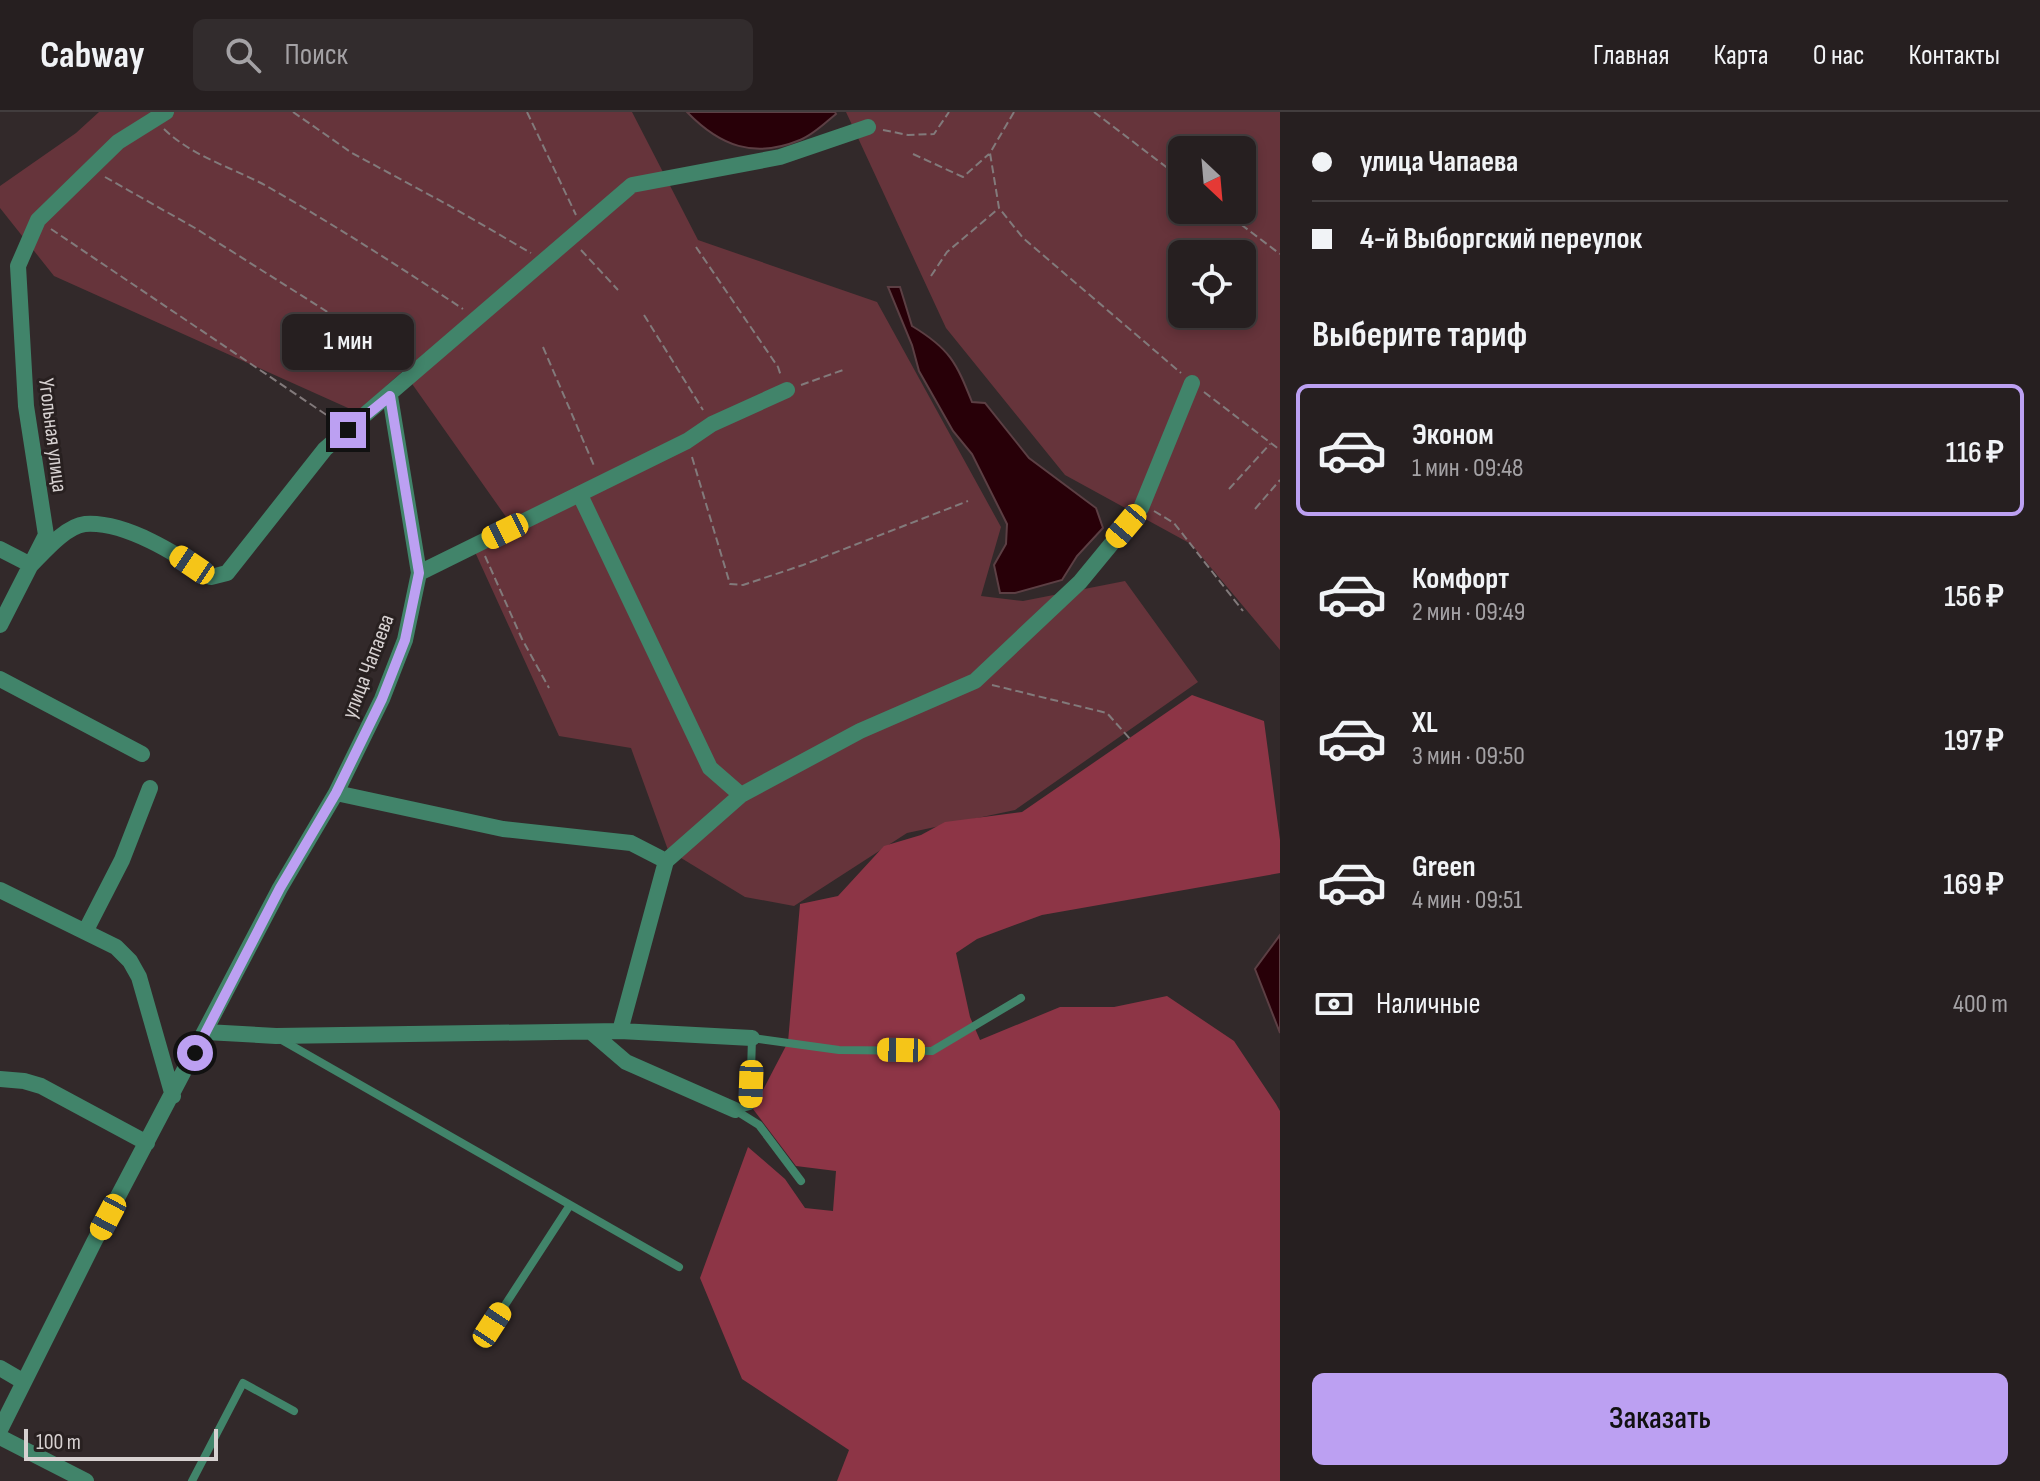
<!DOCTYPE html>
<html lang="ru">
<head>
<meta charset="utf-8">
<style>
	:root { --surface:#261f20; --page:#322c2d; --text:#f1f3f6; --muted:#a4a2a5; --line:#423d3e; --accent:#bca0f2 }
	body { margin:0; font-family:"Sofia Sans Condensed",sans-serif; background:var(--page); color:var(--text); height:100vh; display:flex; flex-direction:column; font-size:30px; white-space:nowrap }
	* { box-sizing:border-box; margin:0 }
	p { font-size:26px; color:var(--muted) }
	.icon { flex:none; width:44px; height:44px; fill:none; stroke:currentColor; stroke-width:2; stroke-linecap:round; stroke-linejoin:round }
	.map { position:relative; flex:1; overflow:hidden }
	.drawer { display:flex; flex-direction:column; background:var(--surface); width:760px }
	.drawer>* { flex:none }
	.top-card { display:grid; align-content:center; height:176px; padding:0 32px; background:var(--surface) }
	.needle { width:52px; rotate:154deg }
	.tools { position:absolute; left:1168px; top:24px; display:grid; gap:16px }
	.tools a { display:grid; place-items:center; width:88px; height:88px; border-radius:12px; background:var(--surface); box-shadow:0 4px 12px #0003,0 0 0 2px var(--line); font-size:40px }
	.scale { position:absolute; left:24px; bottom:20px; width:194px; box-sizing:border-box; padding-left:8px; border:4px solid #d7d1d1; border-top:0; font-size:22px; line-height:28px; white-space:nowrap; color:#d7d1d1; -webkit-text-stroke:6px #282020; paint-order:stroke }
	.end { position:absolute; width:36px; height:36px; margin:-18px; border:10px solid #bca0f2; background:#111; box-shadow:0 0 0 4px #111 }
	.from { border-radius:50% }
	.bubble { position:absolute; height:56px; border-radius:12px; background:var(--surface); box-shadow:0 4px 12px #0003,0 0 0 2px var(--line); font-size:26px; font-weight:600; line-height:56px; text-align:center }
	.car { position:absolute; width:24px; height:48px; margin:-24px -12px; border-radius:10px; box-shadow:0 0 6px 2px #0007; background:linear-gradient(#f5c518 24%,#345 0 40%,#f5c518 0 76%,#345 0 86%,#f5c518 0) }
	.top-card b { display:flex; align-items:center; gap:28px; height:76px; font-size:30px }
	.top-card b+b { border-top:2px solid var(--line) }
	.top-card i { width:20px; height:20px; background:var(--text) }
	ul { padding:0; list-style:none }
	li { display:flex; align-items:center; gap:24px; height:132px; margin:0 16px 12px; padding:0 16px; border:4px solid transparent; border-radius:12px }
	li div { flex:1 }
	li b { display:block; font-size:30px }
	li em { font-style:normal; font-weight:600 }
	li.on { border-color:var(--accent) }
	li>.icon { width:72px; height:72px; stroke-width:1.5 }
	h2 { padding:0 32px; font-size:36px; line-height:96px }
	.pay { display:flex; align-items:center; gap:20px; height:88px; padding:0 32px; font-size:30px }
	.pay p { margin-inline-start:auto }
	.action { display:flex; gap:16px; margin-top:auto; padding:16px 32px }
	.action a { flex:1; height:92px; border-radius:12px; background:var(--accent); color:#111; font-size:32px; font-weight:600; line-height:92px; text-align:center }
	header { display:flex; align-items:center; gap:48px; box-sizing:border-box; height:112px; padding:0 40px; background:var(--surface); border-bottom:2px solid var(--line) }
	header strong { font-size:38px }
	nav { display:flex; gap:44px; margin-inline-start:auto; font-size:28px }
	.search { width:560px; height:72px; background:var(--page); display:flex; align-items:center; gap:20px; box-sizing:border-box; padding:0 28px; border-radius:12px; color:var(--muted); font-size:30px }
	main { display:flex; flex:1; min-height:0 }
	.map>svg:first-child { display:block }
	.green { fill:#66343b; fill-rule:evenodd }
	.forest { fill:#8d3546 }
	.water { fill:#280008; stroke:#5c3f44; stroke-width:2 }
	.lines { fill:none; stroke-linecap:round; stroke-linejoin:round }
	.path { stroke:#827a7b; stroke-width:2; stroke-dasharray:8 4; stroke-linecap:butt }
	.lane { stroke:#41846a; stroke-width:8 }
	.street { stroke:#41846a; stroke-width:16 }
	.route { stroke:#bca0f2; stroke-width:10 }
	.labels { text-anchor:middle; stroke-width:6; stroke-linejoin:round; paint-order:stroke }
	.street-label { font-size:22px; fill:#d7d1d1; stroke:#282020 }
</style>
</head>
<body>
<header>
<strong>Cabway</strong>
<div class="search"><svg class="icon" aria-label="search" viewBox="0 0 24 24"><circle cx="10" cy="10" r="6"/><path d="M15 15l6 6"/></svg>Поиск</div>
<nav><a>Главная</a><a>Карта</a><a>О нас</a><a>Контакты</a></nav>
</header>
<main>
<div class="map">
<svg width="1280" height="1369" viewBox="0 0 1280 1369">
	<rect width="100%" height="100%" fill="#32292a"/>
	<path class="green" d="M 99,0 L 632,0 L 698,128 L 877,190 L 1001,415 L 981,484 L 1023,489 L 1125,469 L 1198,570 L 1015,698 L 907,721 L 794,794 L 745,785 L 668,738 L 631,636 L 559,624 L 470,429 L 511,412 L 403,259 L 357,300 L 54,164 L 0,96 L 0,74 L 76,21 Z
		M 846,0 L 1280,0 L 1280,538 L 1191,432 L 1065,363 L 946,216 ZM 1182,38 L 1242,38 L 1242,98 L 1182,98 ZM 1182,142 L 1242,142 L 1242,202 L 1182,202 Z"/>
	<path class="forest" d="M 1192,583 L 1264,609 L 1280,728 L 1280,761 L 1042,803 L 977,827 L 956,841 L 970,905 L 980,928 L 1060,895 L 1114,895 L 1167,884 L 1234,929 L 1276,992 L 1280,999 L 1280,1369 L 837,1369 L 849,1338 L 742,1267 L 700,1166 L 748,1035 L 785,1067 L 805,1096 L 833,1099 L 836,1059 L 796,1054 L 753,997 L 788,930 L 800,792 L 838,784 L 884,734 L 921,723 L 945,710 L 1022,700 Z"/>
	<path class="water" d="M 687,0 L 835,0 L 836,2 C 825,11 813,23 800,28 C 754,47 720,34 687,0 Z
		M 888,175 L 900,175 L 912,214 C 950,237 956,250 972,290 L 985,291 L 1029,346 L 1096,396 L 1103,416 L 1077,444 L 1062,468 L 1015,481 L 1000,481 L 994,453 L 1006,432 L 1007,412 L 972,342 L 953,319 L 919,259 L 912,233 Z
		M 1280,823 L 1280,921 L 1255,857 Z"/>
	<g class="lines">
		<path class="path" d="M 293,0 L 352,41 L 450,94 L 531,141
			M 527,0 L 576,103
			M 1014,0 L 990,41 L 999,96 L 1023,126 L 1181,261
			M 1094,0 L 1182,67
			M 164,17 C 194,46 235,56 270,76 C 336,114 400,155 463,197
			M 883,18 L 908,23 L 934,22 L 949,0
			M 913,42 L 963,65 L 989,42
			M 105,65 L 195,116 L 397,244 L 408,245
			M 1222,98 L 1280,142
			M 51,117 L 334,308
			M 696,135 L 778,255 L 781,264
			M 581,138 L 618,178
			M 931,164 L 947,140 L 998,97
			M 644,203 L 703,298
			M 543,235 L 595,356
			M 801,273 L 843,258
			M 1204,280 L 1280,338
			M 692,345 L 730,472 L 743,473 L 803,453 L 968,389
			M 1229,377 L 1270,332
			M 1255,397 L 1280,368
			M 1154,399 L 1174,411 L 1243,499
			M 485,444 L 522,527 L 549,576
			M 992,573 L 1107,601 L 1130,627"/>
		<path class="lane" d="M 280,927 L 679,1155
			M 735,998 L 750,994 L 752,926 L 839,938 L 932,939 L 1021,886
			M 735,998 L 759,1013 L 801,1069
			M 492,1213 L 570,1093
			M 192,1369 L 243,1271 L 294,1299"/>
		<path class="street" d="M 580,383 L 710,656 L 741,683
			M 0,437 L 31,453 C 44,440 66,414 85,412 C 126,409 178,443 211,465 L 227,461 L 325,337 L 632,73 L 780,45 L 868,15
			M 419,461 L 687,329 L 712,312 L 787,278
			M 0,513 L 46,423 L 26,294 L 18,154 L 38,108 L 118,30 L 166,0
			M 0,567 L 142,642
			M 336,681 L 503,717 L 631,731 L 666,749
			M 0,778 L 116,835 L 130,849 L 139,865 L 173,984
			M 85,820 L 122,748 L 150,676
			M 620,919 L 666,749 L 741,683 L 860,619 L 975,569 L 1080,470 L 1141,396 L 1192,271
			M 206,920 L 276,924 L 620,919 L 752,926
			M 591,920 L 626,950 L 735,998
			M 0,967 L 24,969 L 41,974 L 147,1031
			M 0,1256 L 24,1270
			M 0,1318 L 94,1130 L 280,776 L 336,681 L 382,587 L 405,528 L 419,461 L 390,284
			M 0,1325 L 86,1369"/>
	</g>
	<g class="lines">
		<path class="route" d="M 195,941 L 280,776 L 336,681 L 382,587 L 405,528 L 419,461 L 390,284 L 348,318"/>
	</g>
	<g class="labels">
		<g class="street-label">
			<text transform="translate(54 323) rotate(83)" y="8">Угольная улица</text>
			<text transform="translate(367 554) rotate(-69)" y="8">улица Чапаева</text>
		</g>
	</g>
</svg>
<div class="tools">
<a><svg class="needle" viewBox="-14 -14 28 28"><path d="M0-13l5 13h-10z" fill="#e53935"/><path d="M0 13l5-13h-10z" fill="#a4a2a5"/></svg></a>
<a><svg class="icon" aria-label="locate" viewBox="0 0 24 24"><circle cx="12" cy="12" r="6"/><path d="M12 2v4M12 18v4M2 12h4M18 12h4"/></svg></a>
</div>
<div class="scale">100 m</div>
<i class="end from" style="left:195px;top:941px"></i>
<i class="end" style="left:348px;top:318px"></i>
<div class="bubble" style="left:282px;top:202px;width:132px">1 мин</div>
<i class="car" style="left:1126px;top:414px;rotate:220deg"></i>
<i class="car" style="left:505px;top:419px;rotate:244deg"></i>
<i class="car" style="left:192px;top:453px;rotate:304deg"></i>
<i class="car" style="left:901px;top:938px;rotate:271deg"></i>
<i class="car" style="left:751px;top:972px;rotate:182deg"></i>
<i class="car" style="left:108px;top:1105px;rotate:208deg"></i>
<i class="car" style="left:492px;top:1213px;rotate:33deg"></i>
</div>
<section class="drawer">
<div class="top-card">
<b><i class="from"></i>улица Чапаева</b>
<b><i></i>4-й Выборгский переулок</b>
</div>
<h2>Выберите тариф</h2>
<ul>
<li class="on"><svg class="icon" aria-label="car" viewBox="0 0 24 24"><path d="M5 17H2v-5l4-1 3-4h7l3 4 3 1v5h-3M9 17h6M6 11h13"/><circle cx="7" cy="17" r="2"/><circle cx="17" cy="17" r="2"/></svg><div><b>Эконом</b><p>1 мин · 09:48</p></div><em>116 ₽</em></li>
<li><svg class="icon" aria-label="car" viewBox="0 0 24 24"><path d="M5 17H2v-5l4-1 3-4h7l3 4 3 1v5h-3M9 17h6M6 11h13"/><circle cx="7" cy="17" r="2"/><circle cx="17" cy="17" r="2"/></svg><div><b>Комфорт</b><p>2 мин · 09:49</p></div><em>156 ₽</em></li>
<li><svg class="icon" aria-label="car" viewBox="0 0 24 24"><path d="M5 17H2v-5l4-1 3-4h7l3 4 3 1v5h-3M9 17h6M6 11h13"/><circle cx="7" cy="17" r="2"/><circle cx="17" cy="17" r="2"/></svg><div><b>XL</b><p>3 мин · 09:50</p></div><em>197 ₽</em></li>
<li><svg class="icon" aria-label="car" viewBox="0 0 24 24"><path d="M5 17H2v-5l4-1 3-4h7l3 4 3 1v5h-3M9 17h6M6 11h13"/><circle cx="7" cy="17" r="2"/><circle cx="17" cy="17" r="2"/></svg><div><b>Green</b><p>4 мин · 09:51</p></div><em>169 ₽</em></li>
</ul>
<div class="pay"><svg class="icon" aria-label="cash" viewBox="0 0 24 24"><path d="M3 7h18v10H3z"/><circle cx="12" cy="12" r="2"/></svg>Наличные<p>400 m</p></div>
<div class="action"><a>Заказать</a></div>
</section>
</main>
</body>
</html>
